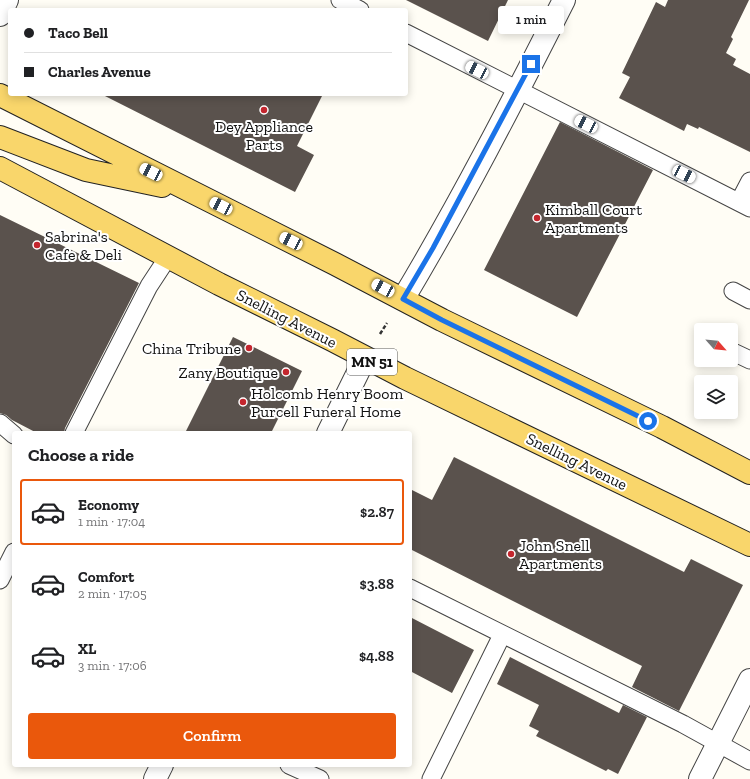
<!DOCTYPE html>
<html lang="en">
<head>
<meta charset="utf-8">
<style>
	:root { --surface:#fff; --page:#f6f6f6; --text:#202124; --muted:#757577; --line:#e0e0e0; --accent:#ea580c }
	body { margin:0; font-family:"Zilla Slab",serif; background:var(--page); color:var(--text); height:100vh; display:flex; flex-direction:column; font-size:15px; white-space:nowrap }
	* { box-sizing:border-box; margin:0 }
	p { font-size:13px; color:var(--muted) }
	.icon { flex:none; width:22px; height:22px; fill:none; stroke:currentColor; stroke-width:2; stroke-linecap:round; stroke-linejoin:round }
	.map { position:relative; flex:1; overflow:hidden }
	.side { position:absolute; left:12px; top:431px; width:400px; height:336px; display:flex; flex-direction:column; background:var(--surface); border-radius:4px; box-shadow:0 2px 10px #0003 }
	.side>* { flex:none }
	.top-card { position:absolute; left:8px; top:8px; width:400px; height:88px; border-radius:4px; box-shadow:0 2px 10px #0003; display:grid; align-content:center; height:88px; padding:0 16px; background:var(--surface) }
	.needle { width:26px; rotate:117deg }
	.controls { position:absolute; left:694px; top:323px; display:grid; gap:8px }
	.controls a { display:grid; place-items:center; width:44px; height:44px; border-radius:4px; background:var(--surface); box-shadow:0 2px 10px #0003; font-size:20px }
	.end { position:absolute; width:18px; height:18px; margin:-9px; border:5px solid #1a73e8; background:#fff; box-shadow:0 0 0 2px #fff }
	.from { border-radius:50% }
	.bubble { position:absolute; height:28px; border-radius:4px; background:var(--surface); box-shadow:0 2px 10px #0003; font-size:13px; font-weight:600; line-height:28px; text-align:center }
	.car { position:absolute; width:12px; height:24px; margin:-12px -6px; border-radius:5px; box-shadow:0 0 3px 1px #0007; background:linear-gradient(#fff 24%,#345 0 40%,#fff 0 76%,#345 0 86%,#fff 0) }
	.top-card b { display:flex; align-items:center; gap:14px; height:38px; font-size:15px }
	.top-card b+b { border-top:1px solid var(--line) }
	.top-card i { width:10px; height:10px; background:var(--text) }
	ul { padding:0; list-style:none }
	li { display:flex; align-items:center; gap:12px; height:66px; margin:0 8px 6px; padding:0 8px; border:2px solid transparent; border-radius:4px }
	li div { flex:1 }
	li b { display:block; font-size:15px }
	li em { font-style:normal; font-weight:600 }
	li.selected { border-color:var(--accent) }
	li>.icon { width:36px; height:36px; stroke-width:1.5 }
	h2 { padding:0 16px; font-size:18px; line-height:48px }
	.action { display:flex; gap:8px; margin-top:auto; padding:8px 16px }
	.action a { flex:1; height:46px; border-radius:4px; background:var(--accent); color:#fff; font-size:16px; font-weight:600; line-height:46px; text-align:center }
	.map>svg:first-child { display:block }
	.building { fill:#5a524d }
	.lines { fill:none; stroke-linecap:round; stroke-linejoin:round }
	.lane-casing { stroke:#444; stroke-width:19 }
	.street-casing { stroke:#444; stroke-width:24 }
	.primary-casing { stroke:#222; stroke-width:24 }
	.path { stroke:#333; stroke-width:2.5; stroke-dasharray:4 2; stroke-linecap:butt }
	.lane { stroke:#fff; stroke-width:17 }
	.street { stroke:#fff; stroke-width:22 }
	.primary { stroke:#f9d66b; stroke-width:22 }
	.route { stroke:#1a73e8; stroke-width:5 }
	.poi-dot { fill:#c4262e; stroke:#fff; stroke-width:1.5 }
	.labels { text-anchor:middle; stroke-width:4; stroke-linejoin:round; paint-order:stroke }
	.shield { fill:#fff; stroke:#585858; stroke-width:1 }
	.shield-label { font-size:15px; font-weight:bold; fill:#111 }
	.poi-label { font-size:16px; fill:#111; stroke:#fff; text-anchor:start }
	.street-label { font-size:16px; fill:#111; stroke:#fff }
</style>
</head>
<body>
<div class="map">
<svg width="750" height="779" viewBox="0 0 750 779">
	<rect width="100%" height="100%" fill="#fffdf5"/>
	<path class="building" d="M 406,0 L 508,0 L 488,41 Z
		M 668,0 L 749,0 L 731,37 L 733,39 L 726,53 L 736,59 L 733,65 L 750,74 L 750,152 L 699,127 L 698,129 L 687,124 L 684,131 L 619,98 L 630,77 L 622,73 L 656,2 L 665,7 Z
		M 101,94 L 323,94 L 297,146 L 314,155 L 295,192 Z
		M 560,122 L 653,170 L 577,317 L 484,270 Z
		M 0,215 L 139,283 L 65,428 L 64,433 L 37,433 L 12,420 L 6,415 L 0,413 Z
		M 233,337 L 302,371 L 271,433 L 185,433 Z
		M 454,457 L 684,572 L 691,559 L 743,585 L 679,711 L 632,687 L 642,666 L 410,549 L 410,489 L 432,500 Z
		M 410,617 L 474,650 L 452,693 L 410,671 Z
		M 510,657 L 619,713 L 623,705 L 647,717 L 618,774 L 608,769 L 606,771 L 536,736 L 539,731 L 529,726 L 539,705 L 497,684 Z"/>
	<g class="lines">
		<defs>
			<path id="lane" d="M 340,0 L 360,10
				M 406,33 L 750,208
				M 739,202 L 750,181
				M 733,291 L 750,300
				M 731,351 L 750,360
				M 0,423 L 14,435
				M 74,433 L 149,286 L 168,257
				M 0,580 L 14,552
				M 410,588 L 683,724 L 750,761
				M 289,765 L 320,779
				M 431,779 L 502,635"/>
			<path id="street" d="M 0,15 L 7,0
				M 403,299 C 461,202 513,101 564,0
				M 328,433 L 365,358
				M 155,779 L 162,765
				M 700,779 L 750,680"/>
			<path id="primary" d="M 0,95 L 335,264 L 442,320 L 662,427 L 750,473
				M 0,137 L 86,170 L 162,186
				M 0,168 L 219,284 L 332,340 L 405,378 L 750,545"/>
		</defs>
		<use href="#lane" class="lane-casing"/>
		<use href="#street" class="street-casing"/>
		<use href="#primary" class="primary-casing"/>
		<path class="path" d="M 380,334 L 387,323"/>
		<use href="#lane" class="lane"/>
		<use href="#street" class="street"/>
		<use href="#primary" class="primary"/>
	</g>
	<g class="lines">
		<path class="route" d="M 531,64 L 433,248 L 403,299 L 442,320 L 648,421"/>
	</g>
	<g class="poi-dot">
		<circle cx="264" cy="110" r="4"/>
		<circle cx="537" cy="218" r="4"/>
		<circle cx="37" cy="245" r="4"/>
		<circle cx="249" cy="348" r="4"/>
		<circle cx="286" cy="372" r="4"/>
		<circle cx="243" cy="402" r="4"/>
		<circle cx="511" cy="554" r="4"/>
	</g>
	<g class="labels">
		<rect class="shield" x="347" y="349" width="50" height="26" rx="3"/>
		<g class="shield-label">
			<text x="372" y="367">MN 51</text>
		</g>
		<g class="poi-label">
			<text x="264" y="132" text-anchor="middle">Dey Appliance<tspan x="264" dy="18">Parts</tspan></text>
			<text x="545" y="215">Kimball Court<tspan x="545" dy="18">Apartments</tspan></text>
			<text x="45" y="242">Sabrina's<tspan x="45" dy="18">Cafe &amp; Deli</tspan></text>
			<text x="241" y="354" text-anchor="end">China Tribune</text>
			<text x="278" y="378" text-anchor="end">Zany Boutique</text>
			<text x="251" y="399">Holcomb Henry Boom<tspan x="251" dy="18">Purcell Funeral Home</tspan></text>
			<text x="519" y="551">John Snell<tspan x="519" dy="18">Apartments</tspan></text>
		</g>
		<g class="street-label">
			<text transform="translate(287 318) rotate(27)" y="6">Snelling Avenue</text>
			<text transform="translate(577 461) rotate(26)" y="6">Snelling Avenue</text>
		</g>
	</g>
</svg>
<div class="controls">
<a><svg class="needle" viewBox="-14 -14 28 28"><path d="M0-13l5 13h-10z" fill="#e53935"/><path d="M0 13l5-13h-10z" fill="#757577"/></svg></a>
<a><svg class="icon" aria-label="layers" viewBox="0 0 24 24"><path d="M12 4l9 5-9 5-9-5zM3 14l9 5 9-5"/></svg></a>
</div>
<i class="end from" style="left:648px;top:421px"></i>
<i class="end" style="left:531px;top:64px"></i>
<div class="bubble" style="left:498px;top:6px;width:66px">1 min</div>
<i class="car" style="left:477px;top:70px;rotate:297deg"></i>
<i class="car" style="left:586px;top:124px;rotate:297deg"></i>
<i class="car" style="left:151px;top:172px;rotate:297deg"></i>
<i class="car" style="left:684px;top:174px;rotate:117deg"></i>
<i class="car" style="left:221px;top:206px;rotate:297deg"></i>
<i class="car" style="left:291px;top:241px;rotate:296deg"></i>
<i class="car" style="left:383px;top:288px;rotate:298deg"></i>
<div class="top-card">
<b><i class="from"></i>Taco Bell</b>
<b><i></i>Charles Avenue</b>
</div>
<section class="side">
<h2>Choose a ride</h2>
<ul>
<li class="selected"><svg class="icon" aria-label="car" viewBox="0 0 24 24"><path d="M5 17H2v-5l4-1 3-4h7l3 4 3 1v5h-3M9 17h6M6 11h13"/><circle cx="7" cy="17" r="2"/><circle cx="17" cy="17" r="2"/></svg><div><b>Economy</b><p>1 min · 17:04</p></div><em>$2.87</em></li>
<li><svg class="icon" aria-label="car" viewBox="0 0 24 24"><path d="M5 17H2v-5l4-1 3-4h7l3 4 3 1v5h-3M9 17h6M6 11h13"/><circle cx="7" cy="17" r="2"/><circle cx="17" cy="17" r="2"/></svg><div><b>Comfort</b><p>2 min · 17:05</p></div><em>$3.88</em></li>
<li><svg class="icon" aria-label="car" viewBox="0 0 24 24"><path d="M5 17H2v-5l4-1 3-4h7l3 4 3 1v5h-3M9 17h6M6 11h13"/><circle cx="7" cy="17" r="2"/><circle cx="17" cy="17" r="2"/></svg><div><b>XL</b><p>3 min · 17:06</p></div><em>$4.88</em></li>
</ul>
<div class="action"><a>Confirm</a></div>
</section>
</div>
</body>
</html>
